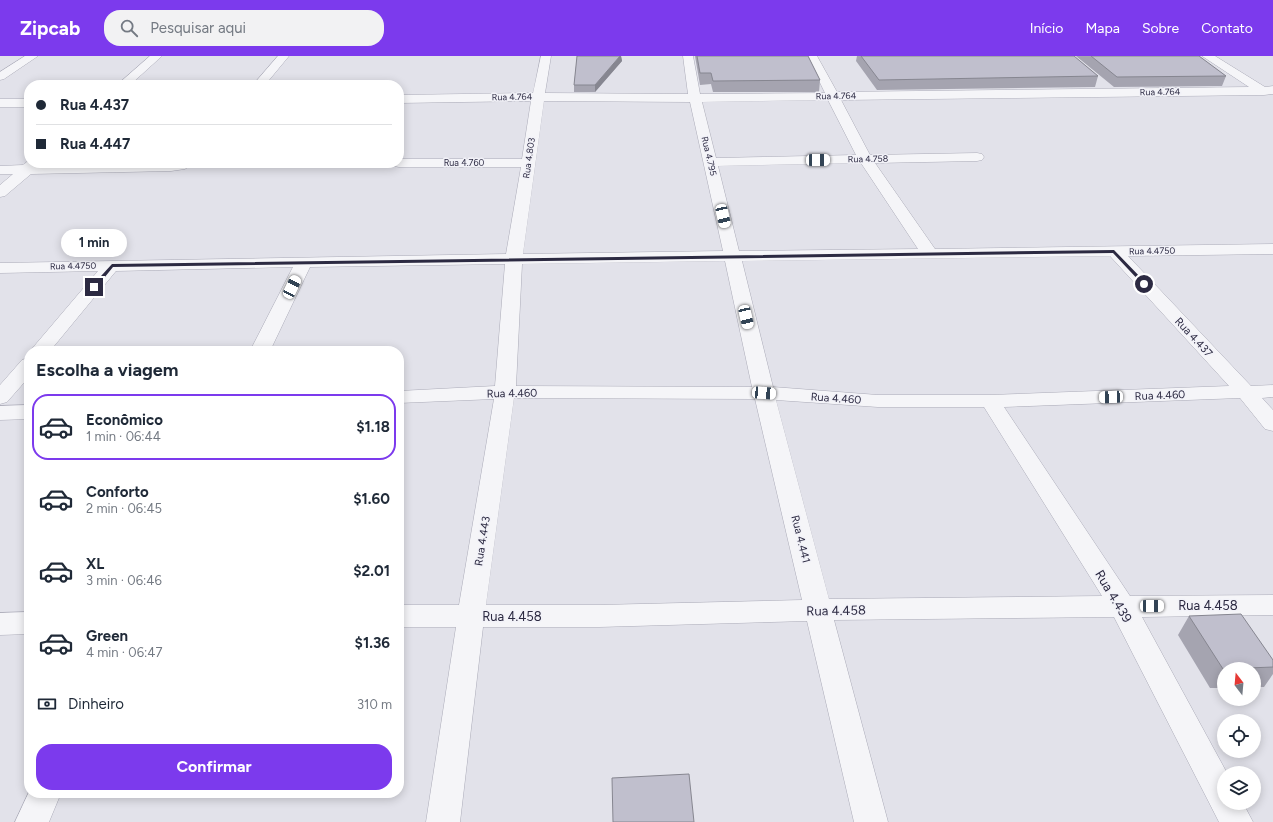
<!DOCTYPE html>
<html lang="pt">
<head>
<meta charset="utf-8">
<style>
	:root { --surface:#fff; --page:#f2f2f3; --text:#1f2937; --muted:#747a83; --line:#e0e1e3; --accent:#7c3aed }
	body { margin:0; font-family:Figtree,sans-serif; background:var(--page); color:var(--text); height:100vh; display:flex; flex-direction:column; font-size:15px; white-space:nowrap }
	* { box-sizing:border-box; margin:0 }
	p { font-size:13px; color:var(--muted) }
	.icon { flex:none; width:22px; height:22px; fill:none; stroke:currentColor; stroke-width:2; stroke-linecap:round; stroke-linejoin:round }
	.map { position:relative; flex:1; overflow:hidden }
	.sheet { position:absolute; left:24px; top:290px; width:380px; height:452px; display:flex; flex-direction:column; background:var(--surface); border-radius:16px; box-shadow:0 2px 10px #0003 }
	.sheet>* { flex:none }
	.hud { position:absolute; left:24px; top:24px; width:380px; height:88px; border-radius:16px; box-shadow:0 2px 10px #0003; display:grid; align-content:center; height:88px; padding:0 12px; background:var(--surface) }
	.needle { width:26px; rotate:344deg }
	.controls { position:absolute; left:1217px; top:606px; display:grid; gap:8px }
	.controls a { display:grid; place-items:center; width:44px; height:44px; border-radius:50%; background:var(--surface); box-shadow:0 2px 10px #0003; font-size:20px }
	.end { position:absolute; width:18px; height:18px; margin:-9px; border:5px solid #2c2a42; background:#fff; box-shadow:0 0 0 2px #fff }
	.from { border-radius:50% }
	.bubble { position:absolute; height:28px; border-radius:14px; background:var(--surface); box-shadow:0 2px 10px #0003; font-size:13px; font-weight:700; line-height:28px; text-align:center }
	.car { position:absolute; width:12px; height:24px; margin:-12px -6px; border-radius:5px; box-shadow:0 0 3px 1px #0007; background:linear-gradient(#fff 24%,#345 0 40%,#fff 0 76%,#345 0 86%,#fff 0) }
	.hud b { display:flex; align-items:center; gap:14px; height:38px; font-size:15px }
	.hud b+b { border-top:1px solid var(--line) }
	.hud i { width:10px; height:10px; background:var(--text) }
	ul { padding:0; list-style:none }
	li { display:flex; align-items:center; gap:12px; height:66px; margin:0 8px 6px; padding:0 4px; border:2px solid transparent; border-radius:16px }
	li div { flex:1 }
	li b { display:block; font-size:15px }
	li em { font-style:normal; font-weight:700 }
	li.selected { border-color:var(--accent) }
	li>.icon { width:36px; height:36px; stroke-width:1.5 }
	h2 { padding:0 12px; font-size:18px; line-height:48px }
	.pay { display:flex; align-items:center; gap:10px; height:44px; padding:0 12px; font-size:15px }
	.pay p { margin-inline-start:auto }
	.action { display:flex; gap:8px; margin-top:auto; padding:8px 12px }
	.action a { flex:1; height:46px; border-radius:16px; background:var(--accent); color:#fff; font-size:16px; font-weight:700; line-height:46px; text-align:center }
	header { display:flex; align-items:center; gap:24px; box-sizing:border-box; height:56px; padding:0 20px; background:var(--accent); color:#fff }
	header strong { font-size:19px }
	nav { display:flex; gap:22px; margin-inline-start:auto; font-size:14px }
	.search { width:280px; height:36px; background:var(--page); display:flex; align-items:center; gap:10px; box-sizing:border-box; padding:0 14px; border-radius:16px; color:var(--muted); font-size:15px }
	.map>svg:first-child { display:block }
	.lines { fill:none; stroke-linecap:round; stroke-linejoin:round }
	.minor-casing { stroke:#ababb8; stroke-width:1 }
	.minor { fill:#f5f5f8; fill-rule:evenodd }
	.wall { fill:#a5a4b0 }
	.shaded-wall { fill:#868690 }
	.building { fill:#c0bfcd; stroke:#868690 }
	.route { fill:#2c2a42 }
	.labels { text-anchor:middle; stroke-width:3; stroke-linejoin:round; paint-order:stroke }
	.far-street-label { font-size:9px; fill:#2c2a42; stroke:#f2f2f8 }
	.street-label { font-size:11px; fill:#2c2a42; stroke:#f2f2f8 }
	.near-street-label { font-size:13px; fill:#2c2a42; stroke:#f2f2f8 }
</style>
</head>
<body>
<header>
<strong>Zipcab</strong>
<div class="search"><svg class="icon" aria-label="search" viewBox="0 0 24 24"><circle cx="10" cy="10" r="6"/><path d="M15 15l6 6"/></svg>Pesquisar aqui</div>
<nav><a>Início</a><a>Mapa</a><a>Sobre</a><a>Contato</a></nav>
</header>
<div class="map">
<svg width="1273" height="766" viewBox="0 0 1273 766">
	<rect width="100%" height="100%" fill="#e2e2ea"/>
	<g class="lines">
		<defs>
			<path id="minor" d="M 25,0 L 38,0 L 4,23 L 0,24 L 0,16 Z
				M 150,0 L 162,0 L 130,29 L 117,29 Z
				M 278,0 L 289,0 L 265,29 L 253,29 Z
				M 541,0 L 551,0 L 545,37 L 688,38 L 683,0 L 693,0 L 700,38 L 825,37 L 807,0 L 817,0 L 837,36 L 1249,31 L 1202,0 L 1215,0 L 1265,31 L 1273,30 L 1273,38 L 1264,39 L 841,44 L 870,99 L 977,97 L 982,98 L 984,101 L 982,104 L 977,105 L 875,107 L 935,193 L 1273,188 L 1273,198 L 1128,200 L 1251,330 L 1273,329 L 1273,341 L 1262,342 L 1273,354 L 1273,375 L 1265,373 L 1240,342 L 1004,351 L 1130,540 L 1273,539 L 1273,559 L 1142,561 L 1227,717 L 1224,717 L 1224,747 L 1243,747 L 1253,766 L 1219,766 L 1114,561 L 834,564 L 888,766 L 854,766 L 807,565 L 599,571 L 483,571 L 460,766 L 426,766 L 456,571 L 399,571 L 399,549 L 459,549 L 494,343 L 399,347 L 399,335 L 495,330 L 505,208 L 310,211 L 270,295 L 250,295 L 293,211 L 116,215 L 50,295 L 30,295 L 98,215 L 0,217 L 0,207 L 506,198 L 521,111 L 399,111 L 394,110 L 392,107 L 399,107 L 399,103 L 522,103 L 531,45 L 399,47 L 399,39 L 533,37 ZM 828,44 L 856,99 L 716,102 L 702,46 ZM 544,45 L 690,46 L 723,195 L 523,198 ZM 861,107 L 918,193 L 739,195 L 718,110 ZM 1110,200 L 1229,330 L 990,339 L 878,339 L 773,331 L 742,205 ZM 725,205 L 752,331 L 516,330 L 522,208 ZM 514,342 L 755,343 L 802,544 L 599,549 L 486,549 ZM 776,344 L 878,351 L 984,351 L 1102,540 L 829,543 Z
				M 0,43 L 29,43 L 29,51 L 0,51 Z
				M 27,106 L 38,107 L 39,109 L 193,107 L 185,113 L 171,115 L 31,118 L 5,140 L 0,141 L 0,129 L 13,118 L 0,118 L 0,110 L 23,109 Z
				M 29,302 L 29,321 L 7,346 L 0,348 L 0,329 L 22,304 Z
				M 29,349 L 29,363 L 0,364 L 0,350 Z
				M 29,556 L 29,578 L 0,579 L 0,557 Z
				M 29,736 L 61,737 L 49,766 L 15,766 Z"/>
		</defs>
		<use href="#minor" class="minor-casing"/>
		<use href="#minor" class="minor"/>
	</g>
	<path class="wall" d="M 577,0 L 621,0 L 622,5 L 595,36 L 574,36 L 574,29 Z
		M 695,0 L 808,0 L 820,24 L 819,36 L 713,36 L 711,28 L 700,29 Z
		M 857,0 L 1074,0 L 1098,20 L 1095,31 L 877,34 L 856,5 Z
		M 1076,0 L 1199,0 L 1226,20 L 1222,30 L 1114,31 Z
		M 1189,560 L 1273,604 L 1273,618 L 1264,631 L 1254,631 L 1254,613 L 1224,613 L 1224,632 L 1210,632 L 1178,579 Z"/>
	<path class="shaded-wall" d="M 620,0 L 621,0 L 622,5 L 595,36 L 595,29 Z"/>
	<path class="building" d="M 577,0 L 620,0 L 595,29 L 574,29 Z
		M 697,0 L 808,0 L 820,24 L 713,25 L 711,17 L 700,17 Z
		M 861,0 L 1074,0 L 1098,20 L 879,24 Z
		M 1091,0 L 1199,0 L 1226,20 L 1117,21 Z
		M 1241,558 L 1273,604 L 1273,611 L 1223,613 L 1189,560 Z
		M 689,718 L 694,766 L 613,766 L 612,722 Z"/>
	<path class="route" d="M 1114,194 L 1146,227 L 1146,229 L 1143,229 L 1113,197 L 113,211 L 96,232 L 91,231 L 112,208 Z"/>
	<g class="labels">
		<g class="far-street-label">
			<text transform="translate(1160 36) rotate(-1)" y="3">Rua 4.764</text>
			<text transform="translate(836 40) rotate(-1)" y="3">Rua 4.764</text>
			<text transform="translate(512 41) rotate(-1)" y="3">Rua 4.764</text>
			<text transform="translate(709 100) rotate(77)" y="3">Rua 4.795</text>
			<text transform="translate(529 102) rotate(-82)" y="3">Rua 4.803</text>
			<text transform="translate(868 103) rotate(-1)" y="3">Rua 4.758</text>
			<text x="464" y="110">Rua 4.760</text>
			<text transform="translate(1152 195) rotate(-1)" y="3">Rua 4.4750</text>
			<text transform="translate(73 210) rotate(-1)" y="3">Rua 4.4750</text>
		</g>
		<g class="street-label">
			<text transform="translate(1194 281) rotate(47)" y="4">Rua 4.437</text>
			<text transform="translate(512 337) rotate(-1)" y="4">Rua 4.460</text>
			<text transform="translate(1160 339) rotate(-2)" y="4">Rua 4.460</text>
			<text transform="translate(836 342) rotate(4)" y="4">Rua 4.460</text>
			<text transform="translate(801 483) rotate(76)" y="4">Rua 4.441</text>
			<text transform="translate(482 485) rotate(-81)" y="4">Rua 4.443</text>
		</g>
		<g class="near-street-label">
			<text transform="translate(1114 540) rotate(59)" y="5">Rua 4.439</text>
			<text x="1208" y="554">Rua 4.458</text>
			<text transform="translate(836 554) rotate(-1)" y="5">Rua 4.458</text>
			<text x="512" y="565">Rua 4.458</text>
		</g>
	</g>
</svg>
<div class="controls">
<a><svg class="needle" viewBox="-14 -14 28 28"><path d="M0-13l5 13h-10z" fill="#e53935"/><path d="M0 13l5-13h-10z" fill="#747a83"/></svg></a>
<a><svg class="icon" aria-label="locate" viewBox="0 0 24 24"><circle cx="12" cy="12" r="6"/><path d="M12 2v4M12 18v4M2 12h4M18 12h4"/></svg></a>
<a><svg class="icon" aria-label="layers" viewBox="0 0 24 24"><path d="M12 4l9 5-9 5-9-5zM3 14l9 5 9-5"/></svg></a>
</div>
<i class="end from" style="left:1144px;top:228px"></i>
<i class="end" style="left:94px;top:231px"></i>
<div class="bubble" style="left:61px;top:173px;width:66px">1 min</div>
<i class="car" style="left:818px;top:104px;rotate:89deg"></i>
<i class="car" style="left:723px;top:160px;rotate:167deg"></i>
<i class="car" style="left:292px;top:231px;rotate:26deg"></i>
<i class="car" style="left:746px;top:261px;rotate:167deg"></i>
<i class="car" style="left:764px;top:337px;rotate:94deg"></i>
<i class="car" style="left:1111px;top:341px;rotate:268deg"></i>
<i class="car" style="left:1152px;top:550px;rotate:90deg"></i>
<div class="hud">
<b><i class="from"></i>Rua 4.437</b>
<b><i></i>Rua 4.447</b>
</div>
<section class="sheet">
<h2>Escolha a viagem</h2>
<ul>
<li class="selected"><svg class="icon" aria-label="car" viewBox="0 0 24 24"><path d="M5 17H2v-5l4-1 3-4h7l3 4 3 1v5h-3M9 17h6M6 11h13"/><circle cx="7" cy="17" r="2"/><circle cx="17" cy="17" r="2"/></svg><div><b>Econômico</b><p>1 min · 06:44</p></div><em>$1.18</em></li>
<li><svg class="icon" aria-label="car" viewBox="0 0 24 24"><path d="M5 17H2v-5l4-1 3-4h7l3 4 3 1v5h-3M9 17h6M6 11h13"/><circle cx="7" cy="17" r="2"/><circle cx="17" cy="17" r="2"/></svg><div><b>Conforto</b><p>2 min · 06:45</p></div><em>$1.60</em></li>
<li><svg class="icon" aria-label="car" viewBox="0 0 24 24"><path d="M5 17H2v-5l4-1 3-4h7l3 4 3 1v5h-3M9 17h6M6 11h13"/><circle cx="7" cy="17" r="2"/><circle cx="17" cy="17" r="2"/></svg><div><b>XL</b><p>3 min · 06:46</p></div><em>$2.01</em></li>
<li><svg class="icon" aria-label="car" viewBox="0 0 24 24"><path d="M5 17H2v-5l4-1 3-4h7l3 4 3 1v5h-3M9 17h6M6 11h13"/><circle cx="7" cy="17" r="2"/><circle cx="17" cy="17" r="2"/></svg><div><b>Green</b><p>4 min · 06:47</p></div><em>$1.36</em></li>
</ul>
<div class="pay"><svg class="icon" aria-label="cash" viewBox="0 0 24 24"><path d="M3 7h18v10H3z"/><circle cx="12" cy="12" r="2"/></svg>Dinheiro<p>310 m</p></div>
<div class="action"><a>Confirmar</a></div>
</section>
</div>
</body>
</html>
